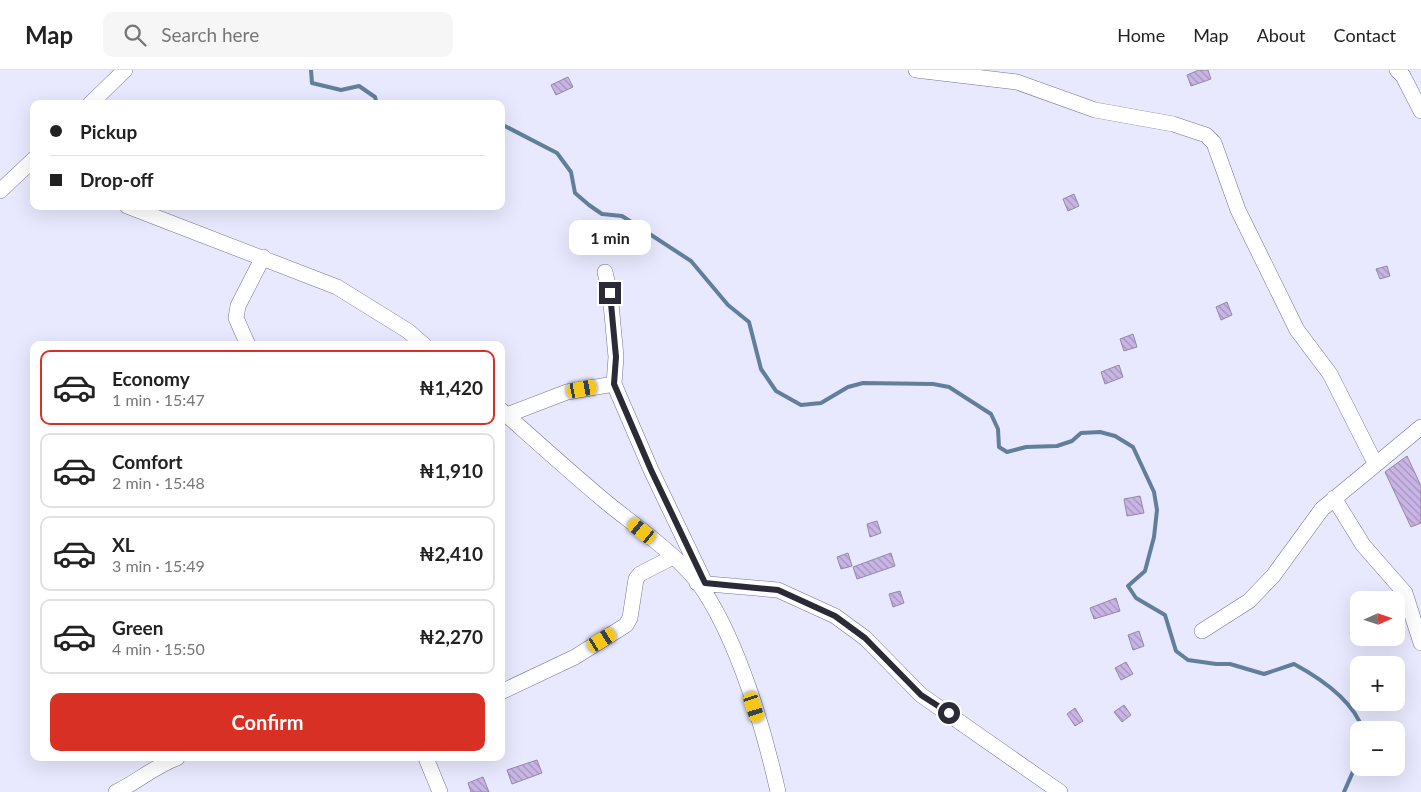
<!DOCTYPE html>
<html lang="en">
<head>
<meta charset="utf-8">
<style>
	:root { --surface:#fff; --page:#f6f6f6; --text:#222; --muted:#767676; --line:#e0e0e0; --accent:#d93025 }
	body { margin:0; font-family:Lato,sans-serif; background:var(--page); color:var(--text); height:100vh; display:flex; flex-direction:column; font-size:19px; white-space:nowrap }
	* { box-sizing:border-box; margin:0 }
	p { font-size:16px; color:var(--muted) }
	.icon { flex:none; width:28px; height:28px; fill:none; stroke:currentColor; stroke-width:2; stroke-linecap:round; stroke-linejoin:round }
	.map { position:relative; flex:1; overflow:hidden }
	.side { position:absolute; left:30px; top:271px; width:475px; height:420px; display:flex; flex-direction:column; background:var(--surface); border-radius:10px; box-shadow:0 5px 20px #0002 }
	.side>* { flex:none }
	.guide { position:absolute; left:30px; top:30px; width:475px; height:110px; border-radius:10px; box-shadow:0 5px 20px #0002; display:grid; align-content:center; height:110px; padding:0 20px; background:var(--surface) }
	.needle { width:32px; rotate:87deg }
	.fabs { position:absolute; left:1350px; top:521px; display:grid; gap:10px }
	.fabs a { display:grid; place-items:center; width:55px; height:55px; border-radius:10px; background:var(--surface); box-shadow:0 5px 20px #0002; font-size:25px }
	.end { position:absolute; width:22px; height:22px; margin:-11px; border:6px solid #2b2b38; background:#fff; box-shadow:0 0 0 2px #fff }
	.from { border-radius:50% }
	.bubble { position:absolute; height:35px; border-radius:10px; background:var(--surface); box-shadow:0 5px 20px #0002; font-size:16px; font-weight:700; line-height:35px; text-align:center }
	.car { position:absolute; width:15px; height:30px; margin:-15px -8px; border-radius:6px; box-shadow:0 0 4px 1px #0007; background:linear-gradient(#f5c518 24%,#345 0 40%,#f5c518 0 76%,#345 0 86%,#f5c518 0) }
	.guide b { display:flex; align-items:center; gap:18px; height:48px; font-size:19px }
	.guide b+b { border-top:1px solid var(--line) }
	.guide i { width:12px; height:12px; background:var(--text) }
	ul { padding:9px 0 0; list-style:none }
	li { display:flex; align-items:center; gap:15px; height:75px; margin:0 10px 8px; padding:0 10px; border:2px solid var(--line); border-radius:10px }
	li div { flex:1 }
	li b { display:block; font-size:19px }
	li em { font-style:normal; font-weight:700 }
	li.current { border-color:var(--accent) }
	li>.icon { width:45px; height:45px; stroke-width:1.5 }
	.button { display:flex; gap:10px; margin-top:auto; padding:10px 20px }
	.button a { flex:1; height:58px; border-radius:10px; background:var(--accent); color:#fff; font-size:20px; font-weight:700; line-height:58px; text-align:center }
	header { display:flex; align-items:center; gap:30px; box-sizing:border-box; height:70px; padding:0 25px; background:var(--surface); border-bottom:1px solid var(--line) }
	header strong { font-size:24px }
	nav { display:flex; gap:28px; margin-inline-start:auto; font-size:18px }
	.search { width:350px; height:45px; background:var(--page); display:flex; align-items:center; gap:12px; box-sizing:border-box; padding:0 18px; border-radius:10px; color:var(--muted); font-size:19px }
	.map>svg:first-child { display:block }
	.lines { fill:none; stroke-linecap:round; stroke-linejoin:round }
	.stream { stroke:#617f9b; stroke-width:4 }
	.building { fill:url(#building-back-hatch); stroke:#9488a6 }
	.minor-casing { stroke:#727391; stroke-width:16 }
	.minor { stroke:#fff; stroke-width:15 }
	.route { stroke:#2b2b38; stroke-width:6 }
</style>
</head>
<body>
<header>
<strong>Map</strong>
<div class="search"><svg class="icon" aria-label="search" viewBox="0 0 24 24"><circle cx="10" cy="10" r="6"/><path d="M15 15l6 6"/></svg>Search here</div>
<nav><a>Home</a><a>Map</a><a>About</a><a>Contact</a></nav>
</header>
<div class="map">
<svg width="1421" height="722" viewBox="0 0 1421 722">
	<defs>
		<pattern id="building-back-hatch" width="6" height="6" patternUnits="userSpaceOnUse" patternTransform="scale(1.25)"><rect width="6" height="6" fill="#c9b5e5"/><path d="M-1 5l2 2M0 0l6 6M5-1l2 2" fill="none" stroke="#a393bb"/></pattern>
	</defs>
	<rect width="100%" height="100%" fill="#e8e9fe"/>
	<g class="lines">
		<path class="stream" d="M 311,0 L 312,13 L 341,20 L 359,16 L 375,27 L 377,34
			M 501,54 L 557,83 L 571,102 L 575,123 L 589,135 L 602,144 L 622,146 L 691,191 L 728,235 L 749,252 L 761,299 L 776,321 L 801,335 L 821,333 L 848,317 L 863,313 L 933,314 L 949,317 L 991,344 L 998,359 L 999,377 L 1007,382 L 1026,377 L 1057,376 L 1072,371 L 1081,363 L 1100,362 L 1115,366 L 1133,377 L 1154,422 L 1157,440 L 1154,467 L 1145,501 L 1128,516 L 1136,528 L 1165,545 L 1176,581 L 1188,590 L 1216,594 L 1230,594 L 1264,604 L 1294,594 C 1320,608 1353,630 1363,660
			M 1344,722 L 1359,688"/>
	</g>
	<path class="building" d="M 1199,0 L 1208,0 L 1211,9 L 1191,16 L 1187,5 Z
		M 568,7 L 573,17 L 556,25 L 551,15 Z
		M 1074,124 L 1079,136 L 1068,141 L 1063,129 Z
		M 1387,196 L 1390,206 L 1380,209 L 1376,199 Z
		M 1227,232 L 1232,245 L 1221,250 L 1216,237 Z
		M 1133,264 L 1137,277 L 1124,281 L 1120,269 Z
		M 1119,295 L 1123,307 L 1105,314 L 1101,302 Z
		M 1407,386 L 1421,416 L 1421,453 L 1411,457 L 1385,402 Z
		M 1140,426 L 1144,443 L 1127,446 L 1124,429 Z
		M 877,451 L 881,463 L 870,467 L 867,454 Z
		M 848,483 L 852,496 L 841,499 L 837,487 Z
		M 891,483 L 895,496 L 857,509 L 853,497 Z
		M 900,521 L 904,533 L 893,537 L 889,524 Z
		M 1116,528 L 1120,541 L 1094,549 L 1090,538 Z
		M 1139,561 L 1144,576 L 1133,580 L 1128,565 Z
		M 1126,592 L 1133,604 L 1121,610 L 1115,598 Z
		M 1124,635 L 1131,645 L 1122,652 L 1114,642 Z
		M 1075,638 L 1083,651 L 1075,656 L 1067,644 Z
		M 537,690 L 542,703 L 512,714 L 507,700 Z
		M 483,707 L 489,722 L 471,722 L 468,713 Z"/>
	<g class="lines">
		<defs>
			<path id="minor" d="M 916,0 L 1017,12 L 1095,40 L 1173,54 L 1206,65 L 1214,73 L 1238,140 L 1297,260 L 1330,304 L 1375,393
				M 1397,0 L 1403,6 L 1421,41
				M 90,34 L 125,0
				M 0,121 L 34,89
				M 127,136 L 337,217 L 408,261 L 424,275
				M 605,202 L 610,223 L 616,287 L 614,314 L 651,400 L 705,513
				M 248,275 L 236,248 L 238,236 L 263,187
				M 501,340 C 536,371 570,402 606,432 C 635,456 685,490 704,521 C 739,575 764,659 778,722
				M 507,345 L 567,322 L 614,314
				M 1334,428 L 1363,475 L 1405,523 L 1421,573
				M 697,513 L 778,520 L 835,546 L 865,568 L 921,625 L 1060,722
				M 1202,561 L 1249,531 L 1273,506 L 1322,439 L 1421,357
				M 501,622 L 575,587 L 626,555 L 630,548 L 636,509 L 640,504 L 673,487
				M 426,688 L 440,722
				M 116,722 C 137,712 155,696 177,688"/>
		</defs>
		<use href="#minor" class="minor-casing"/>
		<use href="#minor" class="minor"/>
	</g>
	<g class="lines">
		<path class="route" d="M 610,223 L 616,287 L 614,314 L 651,400 L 705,513 L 778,520 L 835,546 L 865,568 L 921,625 L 949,643"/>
	</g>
</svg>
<div class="fabs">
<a><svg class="needle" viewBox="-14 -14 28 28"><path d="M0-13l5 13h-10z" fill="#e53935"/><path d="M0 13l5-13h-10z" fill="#767676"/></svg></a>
<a>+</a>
<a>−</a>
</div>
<i class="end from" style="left:949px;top:643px"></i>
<i class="end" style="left:610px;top:223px"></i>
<div class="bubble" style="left:569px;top:150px;width:82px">1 min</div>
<i class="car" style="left:582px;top:319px;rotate:80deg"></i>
<i class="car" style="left:642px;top:461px;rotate:309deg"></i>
<i class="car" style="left:602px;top:570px;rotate:59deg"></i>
<i class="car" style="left:754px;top:637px;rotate:162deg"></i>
<div class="guide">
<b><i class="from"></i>Pickup</b>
<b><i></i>Drop-off</b>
</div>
<section class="side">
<ul>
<li class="current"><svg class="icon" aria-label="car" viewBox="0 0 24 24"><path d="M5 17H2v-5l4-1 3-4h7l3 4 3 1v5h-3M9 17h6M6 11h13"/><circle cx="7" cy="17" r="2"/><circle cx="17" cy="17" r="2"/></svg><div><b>Economy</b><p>1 min · 15:47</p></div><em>₦1,420</em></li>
<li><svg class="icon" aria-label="car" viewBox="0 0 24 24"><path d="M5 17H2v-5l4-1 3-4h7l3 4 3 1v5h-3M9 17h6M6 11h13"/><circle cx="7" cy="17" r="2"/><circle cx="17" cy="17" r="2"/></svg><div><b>Comfort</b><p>2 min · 15:48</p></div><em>₦1,910</em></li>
<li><svg class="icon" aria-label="car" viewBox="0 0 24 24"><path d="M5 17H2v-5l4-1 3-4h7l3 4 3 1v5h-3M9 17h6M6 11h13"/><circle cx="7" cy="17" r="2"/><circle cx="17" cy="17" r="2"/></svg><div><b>XL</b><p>3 min · 15:49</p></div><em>₦2,410</em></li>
<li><svg class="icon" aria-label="car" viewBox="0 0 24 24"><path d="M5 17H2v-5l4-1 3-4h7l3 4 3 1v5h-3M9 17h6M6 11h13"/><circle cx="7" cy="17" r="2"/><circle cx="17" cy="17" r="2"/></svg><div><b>Green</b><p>4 min · 15:50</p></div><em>₦2,270</em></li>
</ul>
<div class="button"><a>Confirm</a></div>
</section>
</div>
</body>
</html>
